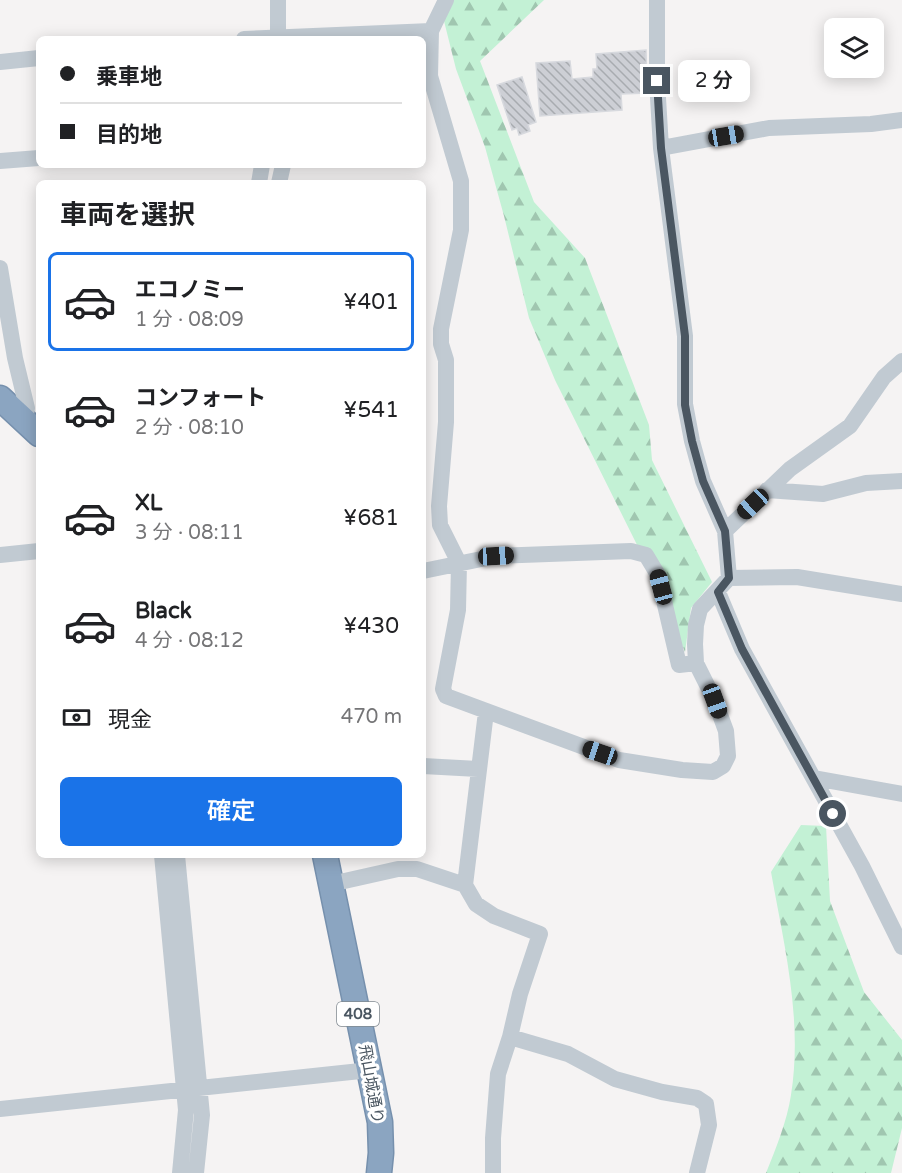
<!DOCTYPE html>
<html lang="ja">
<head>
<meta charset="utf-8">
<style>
	:root { --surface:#fff; --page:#f2f2f2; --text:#202124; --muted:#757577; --line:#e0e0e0; --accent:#1a73e8 }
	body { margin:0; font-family:"Varela Round","Noto Sans JP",sans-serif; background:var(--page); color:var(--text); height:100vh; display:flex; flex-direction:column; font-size:22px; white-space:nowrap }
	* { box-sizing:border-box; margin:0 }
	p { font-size:20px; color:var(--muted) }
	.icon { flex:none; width:33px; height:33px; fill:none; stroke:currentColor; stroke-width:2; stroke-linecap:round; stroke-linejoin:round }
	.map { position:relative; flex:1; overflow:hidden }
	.drawer { position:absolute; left:36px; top:180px; width:390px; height:678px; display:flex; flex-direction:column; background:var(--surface); border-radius:9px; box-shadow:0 3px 15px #0003 }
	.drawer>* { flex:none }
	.hud { position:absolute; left:36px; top:36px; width:390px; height:132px; border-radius:9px; box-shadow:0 3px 15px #0003; display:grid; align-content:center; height:132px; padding:0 24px; background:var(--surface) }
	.fabs { position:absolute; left:824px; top:18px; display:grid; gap:12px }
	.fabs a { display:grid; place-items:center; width:60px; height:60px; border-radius:9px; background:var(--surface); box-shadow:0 3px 15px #0003; font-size:30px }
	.end { position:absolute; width:27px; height:27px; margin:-14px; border:8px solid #4a5661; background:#fff; box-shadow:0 0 0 3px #fff }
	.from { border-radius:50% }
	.bubble { position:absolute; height:42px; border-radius:9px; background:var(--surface); box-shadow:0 3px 15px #0003; font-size:20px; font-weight:600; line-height:42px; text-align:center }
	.car { position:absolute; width:18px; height:36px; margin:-18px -9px; border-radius:8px; box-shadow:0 0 4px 2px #0007; background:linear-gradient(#222 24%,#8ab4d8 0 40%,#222 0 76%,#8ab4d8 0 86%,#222 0) }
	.hud b { display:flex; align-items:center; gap:21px; height:57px; font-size:22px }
	.hud b+b { border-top:2px solid var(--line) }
	.hud i { width:15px; height:15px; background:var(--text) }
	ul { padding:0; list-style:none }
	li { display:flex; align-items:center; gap:18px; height:99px; margin:0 12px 9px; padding:0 12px; border:3px solid transparent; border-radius:9px }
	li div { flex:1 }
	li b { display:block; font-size:22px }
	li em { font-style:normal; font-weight:600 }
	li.current { border-color:var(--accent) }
	li>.icon { width:54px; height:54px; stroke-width:1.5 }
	h2 { padding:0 24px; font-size:27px; line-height:72px }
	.pay { display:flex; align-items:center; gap:15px; height:66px; padding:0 24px; font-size:22px }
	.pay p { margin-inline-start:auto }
	.primary-button { display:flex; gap:12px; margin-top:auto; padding:12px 24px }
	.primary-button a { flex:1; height:69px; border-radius:9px; background:var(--accent); color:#fff; font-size:24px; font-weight:600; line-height:69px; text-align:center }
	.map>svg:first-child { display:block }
	.forest { fill:url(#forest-firs) }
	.building { fill:url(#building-back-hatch); stroke:#d7d9de; stroke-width:1.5 }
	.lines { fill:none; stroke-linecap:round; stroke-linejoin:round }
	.highway-casing { stroke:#7690ad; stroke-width:27 }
	.minor { stroke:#c1cad2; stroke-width:16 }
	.highway { stroke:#8ba5c1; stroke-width:24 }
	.route { stroke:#4a5661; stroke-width:8 }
	.labels { text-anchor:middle; stroke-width:6; stroke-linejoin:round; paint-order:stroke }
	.shield { fill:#fff; stroke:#808990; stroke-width:1.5 }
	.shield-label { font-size:15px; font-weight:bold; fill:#4a5661 }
	.street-label { font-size:16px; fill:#4a5661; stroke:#fff }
</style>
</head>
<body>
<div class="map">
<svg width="902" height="1173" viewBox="0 0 902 1173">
	<defs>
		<pattern id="forest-firs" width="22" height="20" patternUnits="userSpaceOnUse" patternTransform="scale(1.5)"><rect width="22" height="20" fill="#c3f1d5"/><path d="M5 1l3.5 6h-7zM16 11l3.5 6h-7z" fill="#a0c6b0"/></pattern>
		<pattern id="building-back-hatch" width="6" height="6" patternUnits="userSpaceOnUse" patternTransform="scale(1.5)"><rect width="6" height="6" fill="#cdcfd5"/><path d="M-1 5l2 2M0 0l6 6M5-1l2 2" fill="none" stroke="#a8abb0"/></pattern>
	</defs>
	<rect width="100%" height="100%" fill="#f5f3f3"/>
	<path class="forest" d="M 444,0 L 544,0 L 480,61 L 534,202 L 585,258 L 649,425 L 652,460 L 712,582 L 691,608 L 685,652 L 648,567 L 555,380 L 529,318 L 504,216 L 485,147 L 456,69 L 444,21 Z
		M 801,825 L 826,826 L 830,901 L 864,992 L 902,1040 L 902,1128 L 891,1173 L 766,1173 C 776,1148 787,1121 791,1095 C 803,1020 784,945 771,872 Z"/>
	<path class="building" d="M 646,50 L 647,93 L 621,94 L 622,110 L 540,116 L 536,63 L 570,61 L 572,79 L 593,77 L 593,69 L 597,69 L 596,54 Z
		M 522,77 L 536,122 L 528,125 L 530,131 L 519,135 L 517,128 L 512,130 L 497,85 Z"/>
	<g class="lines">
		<defs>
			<path id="highway" d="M 0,398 L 39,434
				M 325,855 L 380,1122 L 381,1153 L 379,1173"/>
		</defs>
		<use href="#highway" class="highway-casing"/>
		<path class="minor" d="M 278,0 L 278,39
			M 446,0 L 431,31 L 430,76 L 461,181 L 461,230 L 441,329 L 441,344 L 446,360 L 446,422 L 439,506 L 440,525 L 459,563 L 458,610 L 443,689 L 446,696 L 619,760 L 682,770 L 713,772 L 723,766 L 728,756 L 726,731 L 715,701 L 696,663 L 695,644 L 696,625 L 700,609 L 729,578 L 725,531 L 703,481 L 692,441 L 685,404 L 685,336 L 661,148 L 657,81 L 657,0
			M 244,39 L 431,31
			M 0,62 L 39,58
			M 661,148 L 769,128 L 871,124 L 902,120
			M 0,161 L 39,158
			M 259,183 L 262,165
			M 279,183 L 283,165
			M 0,268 L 15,358 L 27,408 L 25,421
			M 767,490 L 823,494 L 866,483 L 902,481
			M 725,531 L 790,469 L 850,426 L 884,377 L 902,361
			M 0,555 L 39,551
			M 423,571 L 496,556 L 631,551 L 646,555 L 658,575 L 679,665 L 696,663
			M 729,578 L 797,577 L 902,594
			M 718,592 L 742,649 L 862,866 L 902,947
			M 486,712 L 465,885 L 476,904 L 494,916 L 540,934 L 520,994 L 510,1037 L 498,1074 L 493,1138 L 493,1173
			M 423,766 L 478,769
			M 814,778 L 902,794
			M 162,855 L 186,1110 L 180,1173
			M 177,855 L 202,1115 L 196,1173
			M 331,884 L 398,869 L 417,869 L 465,885
			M 510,1037 L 568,1054 L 615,1079 L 662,1092 L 697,1098 L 706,1104 L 709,1125 L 697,1173
			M 0,1109 L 370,1070"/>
		<use href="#highway" class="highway"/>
	</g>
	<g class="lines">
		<path class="route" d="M 657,81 L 661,148 L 685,336 L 685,405 L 692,441 L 703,481 L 725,531 L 729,578 L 718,592 L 742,649 L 833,814"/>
	</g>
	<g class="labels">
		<rect class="shield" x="337" y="1002" width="42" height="24" rx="4.5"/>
		<g class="shield-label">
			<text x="358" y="1019">408</text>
		</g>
		<g class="street-label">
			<text transform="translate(372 1084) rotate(80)" y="6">飛山城通り</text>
		</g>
	</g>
</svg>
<div class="fabs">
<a><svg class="icon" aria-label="layers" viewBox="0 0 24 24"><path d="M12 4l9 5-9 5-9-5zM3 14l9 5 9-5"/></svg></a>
</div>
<i class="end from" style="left:833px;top:814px"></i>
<i class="end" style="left:657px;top:81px"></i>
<div class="bubble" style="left:678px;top:60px;width:72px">2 分</div>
<i class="car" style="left:726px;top:136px;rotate:80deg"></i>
<i class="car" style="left:753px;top:504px;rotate:227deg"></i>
<i class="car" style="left:496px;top:556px;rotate:87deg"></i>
<i class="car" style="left:661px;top:587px;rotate:345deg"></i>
<i class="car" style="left:715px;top:701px;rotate:160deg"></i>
<i class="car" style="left:600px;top:753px;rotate:289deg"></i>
<div class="hud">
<b><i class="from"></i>乗車地</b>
<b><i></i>目的地</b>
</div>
<section class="drawer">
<h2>車両を選択</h2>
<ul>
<li class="current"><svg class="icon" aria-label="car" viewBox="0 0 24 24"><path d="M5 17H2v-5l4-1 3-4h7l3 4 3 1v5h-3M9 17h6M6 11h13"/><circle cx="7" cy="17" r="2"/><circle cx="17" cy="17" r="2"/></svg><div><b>エコノミー</b><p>1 分 · 08:09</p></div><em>¥401</em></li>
<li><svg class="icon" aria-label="car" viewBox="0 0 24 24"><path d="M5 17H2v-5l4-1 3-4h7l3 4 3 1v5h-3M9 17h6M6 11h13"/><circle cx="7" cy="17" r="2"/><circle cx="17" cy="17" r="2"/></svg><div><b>コンフォート</b><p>2 分 · 08:10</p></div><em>¥541</em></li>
<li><svg class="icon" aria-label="car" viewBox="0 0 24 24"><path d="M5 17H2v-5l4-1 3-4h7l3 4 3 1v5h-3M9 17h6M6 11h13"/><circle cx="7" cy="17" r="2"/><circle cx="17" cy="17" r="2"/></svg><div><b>XL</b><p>3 分 · 08:11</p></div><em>¥681</em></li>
<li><svg class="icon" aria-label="car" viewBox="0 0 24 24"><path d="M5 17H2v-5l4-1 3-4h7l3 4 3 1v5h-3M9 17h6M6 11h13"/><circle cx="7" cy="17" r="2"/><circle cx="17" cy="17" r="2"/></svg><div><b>Black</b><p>4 分 · 08:12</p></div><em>¥430</em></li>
</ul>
<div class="pay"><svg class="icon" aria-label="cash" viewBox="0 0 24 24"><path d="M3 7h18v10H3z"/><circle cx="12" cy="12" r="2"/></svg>現金<p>470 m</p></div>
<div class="primary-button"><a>確定</a></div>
</section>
</div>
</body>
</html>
